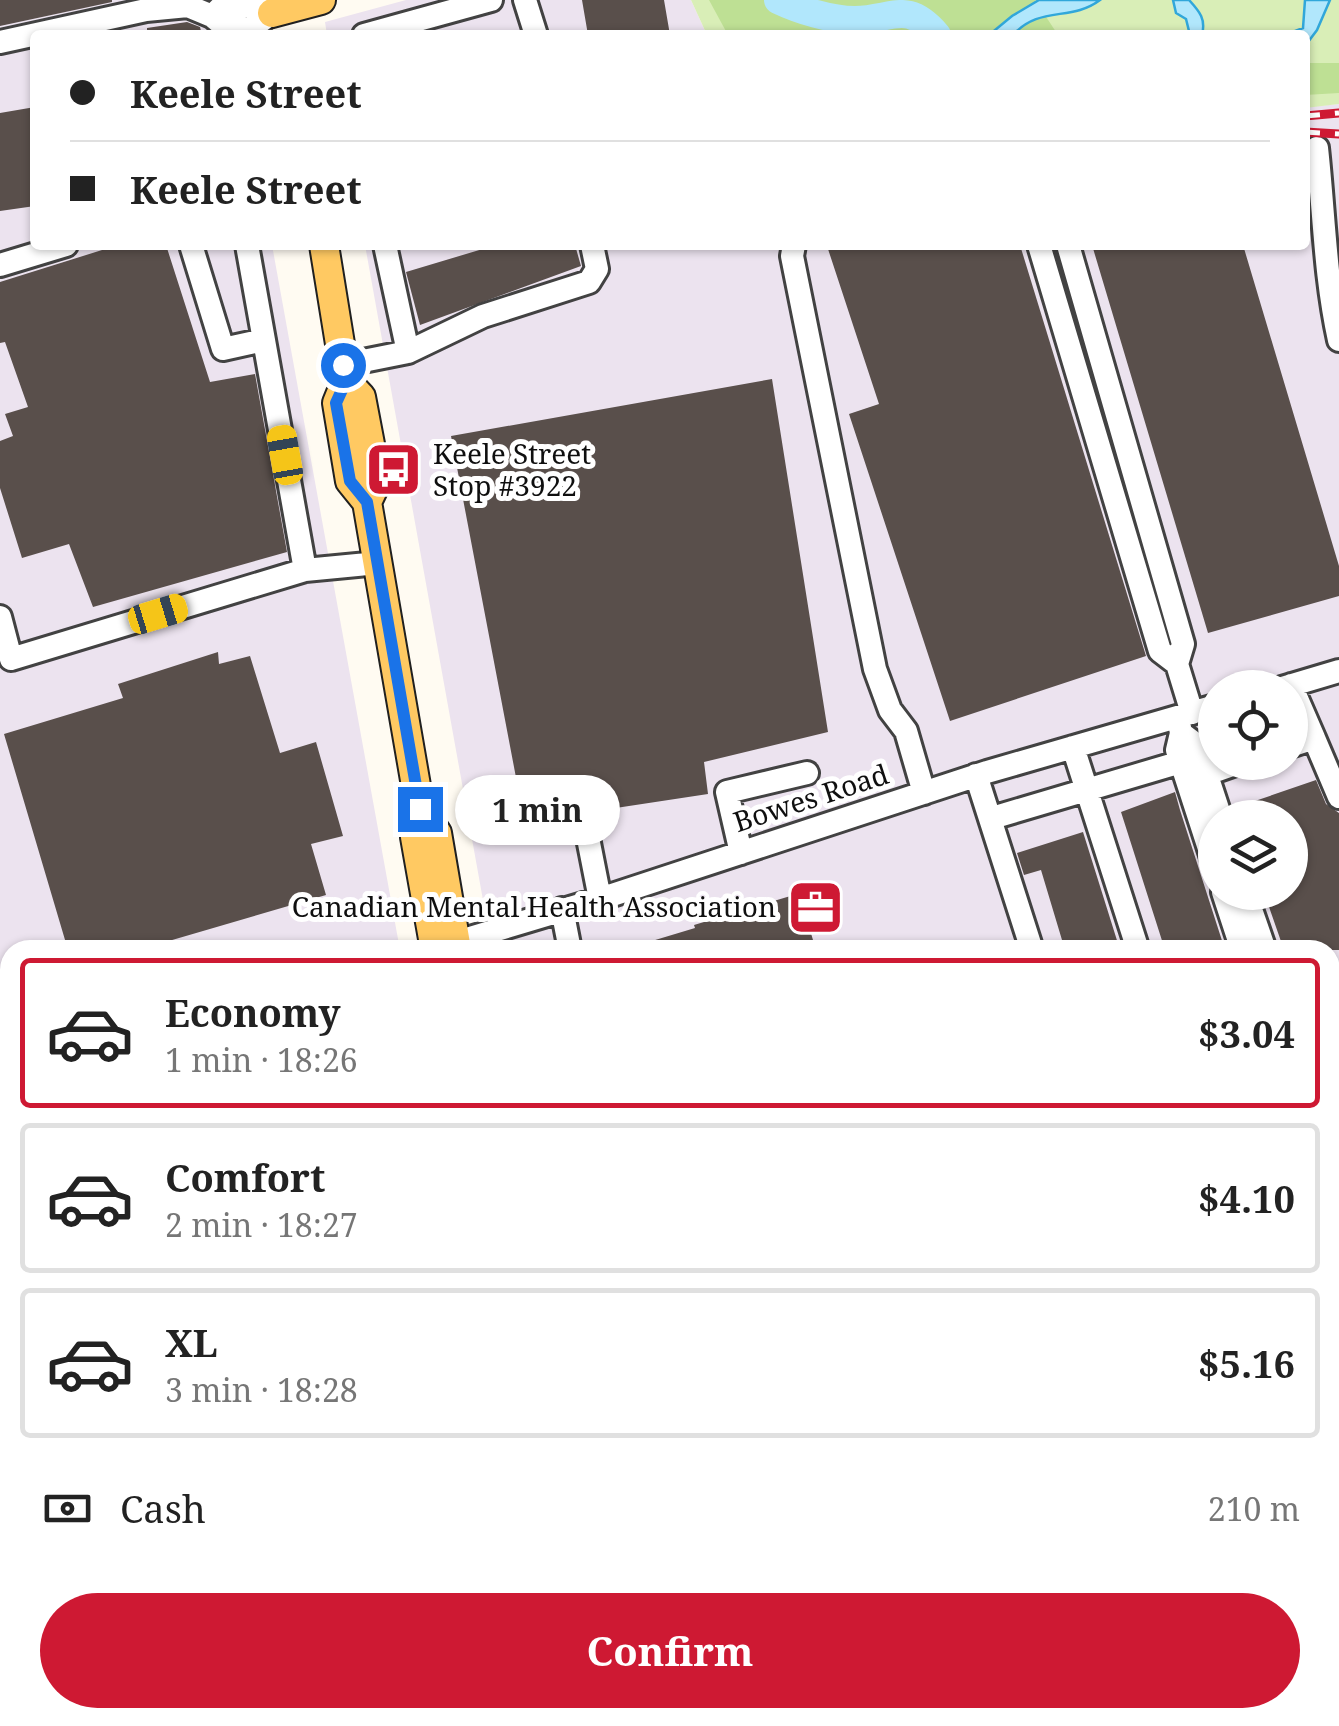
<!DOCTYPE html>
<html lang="en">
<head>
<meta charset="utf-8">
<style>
	:root { --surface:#fff; --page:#f6f6f6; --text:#222; --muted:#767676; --line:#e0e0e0; --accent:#ce1933 }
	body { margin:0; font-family:"Noto Serif",serif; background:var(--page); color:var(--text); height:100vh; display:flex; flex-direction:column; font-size:38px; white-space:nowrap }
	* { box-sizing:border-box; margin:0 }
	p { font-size:32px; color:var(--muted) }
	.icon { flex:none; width:55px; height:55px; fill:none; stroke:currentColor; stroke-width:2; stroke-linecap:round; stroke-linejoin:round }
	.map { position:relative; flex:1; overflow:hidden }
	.side { position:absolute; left:0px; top:940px; width:1340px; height:788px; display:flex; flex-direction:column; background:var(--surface); border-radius:30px 30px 0 0; box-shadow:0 2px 8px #0004 }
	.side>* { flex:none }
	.guide { position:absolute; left:30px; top:30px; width:1280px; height:220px; border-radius:10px; box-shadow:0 2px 8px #0004; display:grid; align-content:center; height:220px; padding:0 40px; background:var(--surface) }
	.buttons { position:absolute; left:1198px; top:670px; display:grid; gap:20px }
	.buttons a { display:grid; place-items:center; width:110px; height:110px; border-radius:50%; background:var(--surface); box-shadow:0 2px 8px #0004; font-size:50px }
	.end { position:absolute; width:45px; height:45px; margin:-22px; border:12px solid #1a73e8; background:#fff; box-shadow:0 0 0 5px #fff }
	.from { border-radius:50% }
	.bubble { position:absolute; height:70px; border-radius:35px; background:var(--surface); box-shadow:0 2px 8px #0004; font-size:32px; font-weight:700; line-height:70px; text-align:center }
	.car { position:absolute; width:30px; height:60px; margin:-30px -15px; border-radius:12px; box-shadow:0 0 8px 2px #0007; background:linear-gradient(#f5c518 24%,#345 0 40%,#f5c518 0 76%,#345 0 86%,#f5c518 0) }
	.guide b { display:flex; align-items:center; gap:35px; height:95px; font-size:38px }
	.guide b+b { border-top:2px solid var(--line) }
	.guide i { width:25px; height:25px; background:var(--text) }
	ul { padding:18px 0 0; list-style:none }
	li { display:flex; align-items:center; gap:30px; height:150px; margin:0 20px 15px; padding:0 20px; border:5px solid var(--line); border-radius:10px }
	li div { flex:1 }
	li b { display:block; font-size:38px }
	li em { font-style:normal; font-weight:700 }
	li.current { border-color:var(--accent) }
	li>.icon { width:90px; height:90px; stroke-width:1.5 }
	.pay { display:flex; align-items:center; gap:25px; height:110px; padding:0 40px; font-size:38px }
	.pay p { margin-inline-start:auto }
	.action { display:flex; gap:20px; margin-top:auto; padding:20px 40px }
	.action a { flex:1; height:115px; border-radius:60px; background:var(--accent); color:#fff; font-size:40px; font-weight:700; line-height:115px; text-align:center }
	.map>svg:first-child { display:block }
	.industrial { fill:#ece3ef; fill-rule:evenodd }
	.green { fill:#d9eeb7 }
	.forest { fill:#bee094 }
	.water { fill:#b1e7fc; stroke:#31a7da; stroke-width:2.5 }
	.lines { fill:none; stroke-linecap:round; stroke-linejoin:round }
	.river { stroke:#b1e7fc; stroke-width:28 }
	.building { fill:#594f4b }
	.minor-casing { stroke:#424242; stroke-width:28 }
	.major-casing { stroke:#202020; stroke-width:32 }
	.minor { stroke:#fff; stroke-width:22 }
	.major { stroke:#ffc962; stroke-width:28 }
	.rail-casing { stroke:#ce1933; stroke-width:9 }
	.rail { stroke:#fff; stroke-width:5; stroke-dasharray:15; stroke-linecap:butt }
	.route { stroke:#1a73e8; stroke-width:12 }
	.labels { text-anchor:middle; stroke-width:10; stroke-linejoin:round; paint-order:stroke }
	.poi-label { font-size:28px; fill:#0f0f0f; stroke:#fff; text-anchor:start }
	.street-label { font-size:28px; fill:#0f0f0f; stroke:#fff }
</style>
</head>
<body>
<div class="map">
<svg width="1339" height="1726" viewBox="0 0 1339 1726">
	<rect width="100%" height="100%" fill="#fffbf2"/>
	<path class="industrial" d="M 0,0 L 228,0 L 234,35 L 35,35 L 35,245 L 272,245 L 400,950 L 10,950 L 10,1718 L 538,1718 L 539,1726 L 0,1726 Z
		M 406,0 L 691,0 L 707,35 L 327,35 L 325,22 Z
		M 1339,104 L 1339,1726 L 633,1726 L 631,1718 L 1330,1718 L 1330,950 L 492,950 L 365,245 L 1305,245 L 1305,107 ZM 1215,688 L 1290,688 L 1290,762 L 1215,762 ZM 1215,818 L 1290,818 L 1290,892 L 1215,892 Z"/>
	<path class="green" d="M 691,0 L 1339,0 L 1339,104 L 1305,108 L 1305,35 L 707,35 Z"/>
	<path class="forest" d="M 709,0 L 1035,0 L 1058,35 L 728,35 Z
		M 1305,63 L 1339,63 L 1339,93 L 1305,95 Z"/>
	<path class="water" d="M 1039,0 L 1100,0 C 1071,22 1040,5 1013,35 L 989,35 L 1012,16 Z
		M 1173,0 L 1189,0 C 1200,12 1206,19 1202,35 L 1190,35 L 1186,19 L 1176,13 Z
		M 1305,0 L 1330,0 L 1317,30 L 1305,46 L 1305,35 L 1285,35 L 1303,28 Z"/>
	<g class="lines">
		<path class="river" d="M 778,0 C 799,10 831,20 855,20 C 894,19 907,0 937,35"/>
	</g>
	<path class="building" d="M 0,0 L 112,0 L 112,2 L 0,26 Z
		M 582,0 L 664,0 L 670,35 L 588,35 Z
		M 187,22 L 200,27 L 202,35 L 147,35 L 147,28 Z
		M 35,107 L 35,206 L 0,211 L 0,113 Z
		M 118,245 L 166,245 L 210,382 L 255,374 L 287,552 L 93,607 L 69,544 L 22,558 L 0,488 L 0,441 L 13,436 L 5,414 L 28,407 L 5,342 L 0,343 L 0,282 Z
		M 496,245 L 575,245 L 581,266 L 420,325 L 406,272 Z
		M 842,245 L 1020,245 L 1146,656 L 950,721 L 849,414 L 879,404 L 828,249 Z
		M 1092,245 L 1243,245 L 1339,566 L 1339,596 L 1208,633 Z
		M 772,379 L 828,732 L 704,762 L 708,794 L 596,811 L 591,783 L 518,788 L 451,436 Z
		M 218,652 L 219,664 L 250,656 L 280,753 L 316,742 L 343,836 L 311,844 L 326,895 L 138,950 L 68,950 L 4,734 L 123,698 L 118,684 Z
		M 1316,780 L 1326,804 L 1339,813 L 1339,950 L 1284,950 L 1267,901 L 1290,893 L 1290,818 L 1261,818 L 1255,801 Z
		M 1175,792 L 1180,810 L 1225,950 L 1165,950 L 1121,812 Z
		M 1083,832 L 1120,950 L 1065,950 L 1041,870 L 1024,875 L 1017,853 Z
		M 824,886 L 838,922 L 810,930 L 816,950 L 632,950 L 632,947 L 695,928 L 694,925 Z"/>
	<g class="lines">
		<defs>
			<path id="minor" d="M 525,0 L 536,35
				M 212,16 L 221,7 L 248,6 L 272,13
				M 364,35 L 491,0
				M 0,42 L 146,10 L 188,6 L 212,16 L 224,26 L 250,29 L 272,13
				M 1317,148 C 1324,212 1325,277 1339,340
				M 191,245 L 223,349 L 264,340
				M 247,245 L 305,570
				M 794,245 L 792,256 L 875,669 L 890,710 L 906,731 L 924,793
				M 1039,245 L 1160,651 L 1177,664 L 1192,713
				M 1068,245 L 1183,644 L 1177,664
				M 0,265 L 66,245
				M 408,352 L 483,316 L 589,282 L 597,269 L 592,245
				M 343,365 L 408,352 L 385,245
				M 0,617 L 11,659 L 305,570 L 378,563
				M 1282,688 L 1339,671
				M 1178,717 L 1181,733 L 1177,750 L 1215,867
				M 1181,733 L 1197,745 L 1221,818
				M 1314,738 L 1339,797
				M 1290,746 L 1314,738 L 1291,685
				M 1073,747 L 1138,950
				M 1207,774 L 1241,762
				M 976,775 L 1032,950
				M 992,818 L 1181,762
				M 587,833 L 600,899
				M 741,853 L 727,792 L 807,773
				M 1223,892 L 1242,950
				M 1245,892 L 1265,950
				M 562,909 L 570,950
				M 440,947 L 600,899 L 987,772 L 1215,706
				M 0,1070 L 10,1067
				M 1330,1085 L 1339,1106
				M 1330,1428 L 1339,1425
				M 1330,1637 L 1339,1633
				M 1330,1697 L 1339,1688
				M 1268,1726 L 1270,1718
				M 1321,1726 L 1322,1718"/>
			<path id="major" d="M 272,13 L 321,0
				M 324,245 L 346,381 L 361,397 L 377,481 L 367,502
				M 346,381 L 337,403 L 350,481 L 367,502 L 420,809 L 415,837 L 435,950
				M 420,809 L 437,833 L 457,950
				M 589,1718 L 593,1726"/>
		</defs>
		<use href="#minor" class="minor-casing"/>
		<use href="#major" class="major-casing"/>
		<use href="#minor" class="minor"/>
		<use href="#major" class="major"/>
		<defs>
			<path id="rail" d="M 1305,116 L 1339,113
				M 1305,132 L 1339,134"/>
		</defs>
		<use href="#rail" class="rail-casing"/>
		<use href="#rail" class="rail"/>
	</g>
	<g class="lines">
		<path class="route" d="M 343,365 L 346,381 L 336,403 L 350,481 L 367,502 L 420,809"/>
	</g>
	<defs>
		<symbol id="bus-square" viewBox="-11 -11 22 22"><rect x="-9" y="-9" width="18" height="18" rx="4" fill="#ce1933" stroke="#fff"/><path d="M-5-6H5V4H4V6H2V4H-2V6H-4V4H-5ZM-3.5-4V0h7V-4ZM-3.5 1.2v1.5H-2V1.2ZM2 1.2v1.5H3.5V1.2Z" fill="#fff"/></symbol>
		<symbol id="office-square" viewBox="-11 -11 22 22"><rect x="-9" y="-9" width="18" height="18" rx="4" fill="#ce1933" stroke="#fff"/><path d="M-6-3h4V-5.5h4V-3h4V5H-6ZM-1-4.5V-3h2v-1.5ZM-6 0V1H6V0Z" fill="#fff"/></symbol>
	</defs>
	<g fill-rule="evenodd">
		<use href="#bus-square" x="362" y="438" width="63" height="63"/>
		<use href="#office-square" x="784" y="876" width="63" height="63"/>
	</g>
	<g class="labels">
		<g class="poi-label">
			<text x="433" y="464">Keele Street<tspan x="433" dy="32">Stop #3922</tspan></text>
			<text x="776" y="917" text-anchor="end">Canadian Mental Health Association</text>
		</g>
		<g class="street-label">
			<text transform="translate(811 798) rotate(-18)" y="10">Bowes Road</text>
		</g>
	</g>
</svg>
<div class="buttons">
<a><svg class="icon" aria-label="locate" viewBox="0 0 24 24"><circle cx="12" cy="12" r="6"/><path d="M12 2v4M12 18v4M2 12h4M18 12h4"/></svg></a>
<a><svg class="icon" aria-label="layers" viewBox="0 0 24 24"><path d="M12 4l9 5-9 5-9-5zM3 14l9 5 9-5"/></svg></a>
</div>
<i class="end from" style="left:343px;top:365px"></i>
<i class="end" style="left:420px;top:809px"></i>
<div class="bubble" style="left:455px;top:775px;width:165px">1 min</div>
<i class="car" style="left:285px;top:455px;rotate:350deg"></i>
<i class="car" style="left:158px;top:614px;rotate:73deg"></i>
<div class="guide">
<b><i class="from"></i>Keele Street</b>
<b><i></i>Keele Street</b>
</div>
<section class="side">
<ul>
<li class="current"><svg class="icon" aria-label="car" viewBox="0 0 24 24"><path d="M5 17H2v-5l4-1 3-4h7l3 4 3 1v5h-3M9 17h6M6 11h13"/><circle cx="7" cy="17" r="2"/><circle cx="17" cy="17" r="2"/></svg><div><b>Economy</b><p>1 min · 18:26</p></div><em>$3.04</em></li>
<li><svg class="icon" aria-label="car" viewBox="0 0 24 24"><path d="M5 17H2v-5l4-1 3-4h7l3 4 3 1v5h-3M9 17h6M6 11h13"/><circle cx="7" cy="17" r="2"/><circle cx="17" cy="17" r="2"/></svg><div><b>Comfort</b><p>2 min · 18:27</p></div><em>$4.10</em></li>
<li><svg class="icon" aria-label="car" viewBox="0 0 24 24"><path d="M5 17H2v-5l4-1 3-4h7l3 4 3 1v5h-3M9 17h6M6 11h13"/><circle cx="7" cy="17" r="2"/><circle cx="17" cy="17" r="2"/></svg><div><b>XL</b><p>3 min · 18:28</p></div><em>$5.16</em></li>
</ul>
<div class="pay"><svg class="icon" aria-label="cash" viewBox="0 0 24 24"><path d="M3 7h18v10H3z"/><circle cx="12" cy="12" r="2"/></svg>Cash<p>210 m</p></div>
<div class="action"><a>Confirm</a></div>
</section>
</div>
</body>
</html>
